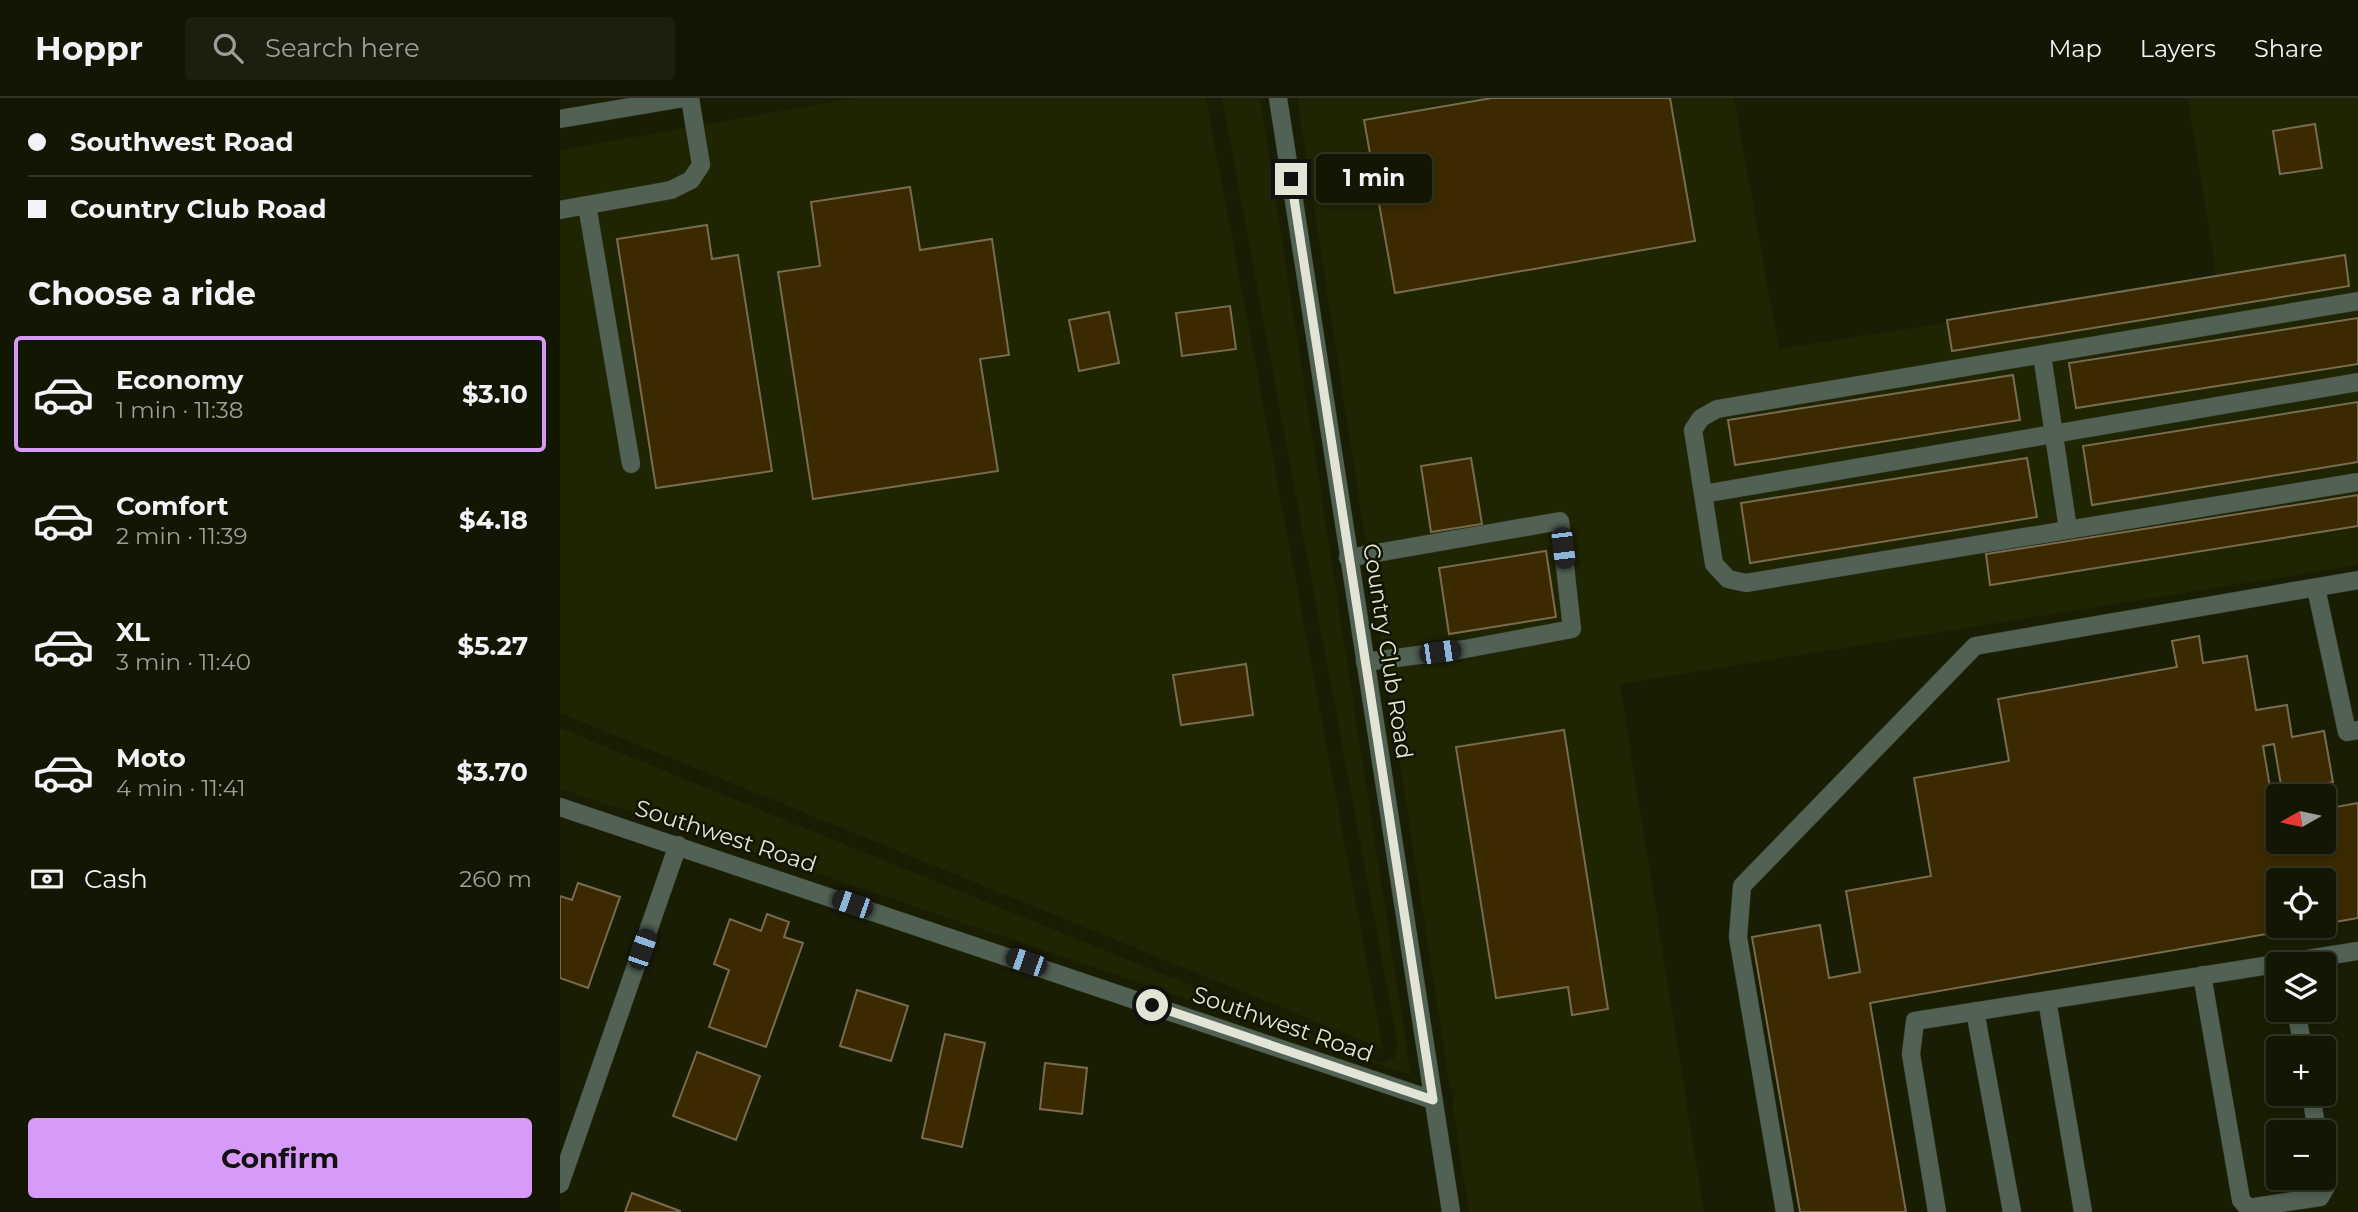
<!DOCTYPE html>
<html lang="en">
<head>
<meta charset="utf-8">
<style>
	:root { --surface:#131603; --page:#1c1f0d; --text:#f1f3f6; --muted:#9d9f9a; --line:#323525; --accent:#d89af8 }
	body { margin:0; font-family:Montserrat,sans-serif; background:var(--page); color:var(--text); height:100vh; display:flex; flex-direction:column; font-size:26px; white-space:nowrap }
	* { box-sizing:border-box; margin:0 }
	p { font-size:23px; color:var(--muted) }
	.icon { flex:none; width:38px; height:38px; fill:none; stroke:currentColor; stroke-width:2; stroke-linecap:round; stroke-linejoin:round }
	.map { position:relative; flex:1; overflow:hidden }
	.drawer { display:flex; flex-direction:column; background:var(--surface); width:560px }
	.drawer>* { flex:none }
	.guide { display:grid; align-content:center; height:154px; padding:0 28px; background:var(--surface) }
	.needle { width:46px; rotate:261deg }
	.fabs { position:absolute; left:1706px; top:686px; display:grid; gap:14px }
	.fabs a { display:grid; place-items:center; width:70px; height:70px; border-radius:7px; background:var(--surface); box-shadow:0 4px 10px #0003,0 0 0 2px var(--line); font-size:35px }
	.end { position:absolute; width:32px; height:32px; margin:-16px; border:9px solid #e2e5d5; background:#111; box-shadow:0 0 0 4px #111 }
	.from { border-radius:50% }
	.bubble { position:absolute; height:49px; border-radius:7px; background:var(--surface); box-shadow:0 4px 10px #0003,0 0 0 2px var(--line); font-size:23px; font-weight:700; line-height:49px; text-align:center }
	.car { position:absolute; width:21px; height:42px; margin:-21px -10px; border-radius:9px; box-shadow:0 0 5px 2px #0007; background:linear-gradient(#222 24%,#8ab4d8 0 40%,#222 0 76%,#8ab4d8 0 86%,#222 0) }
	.guide b { display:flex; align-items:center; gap:24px; height:66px; font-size:26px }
	.guide b+b { border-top:2px solid var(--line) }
	.guide i { width:18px; height:18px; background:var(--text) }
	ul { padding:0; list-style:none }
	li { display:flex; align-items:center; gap:21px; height:116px; margin:0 14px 10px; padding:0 14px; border:4px solid transparent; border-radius:7px }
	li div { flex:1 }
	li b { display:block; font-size:26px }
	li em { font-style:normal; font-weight:700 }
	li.current { border-color:var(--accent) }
	li>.icon { width:63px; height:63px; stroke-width:1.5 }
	h2 { padding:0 28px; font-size:32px; line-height:84px }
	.pay { display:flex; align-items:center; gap:18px; height:77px; padding:0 28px; font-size:26px }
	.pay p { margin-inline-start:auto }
	.action { display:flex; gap:14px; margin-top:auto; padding:14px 28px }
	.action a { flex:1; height:80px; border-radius:7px; background:var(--accent); color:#111; font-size:28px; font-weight:700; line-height:80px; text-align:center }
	header { display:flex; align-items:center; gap:42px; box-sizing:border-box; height:98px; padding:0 35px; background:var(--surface); border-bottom:2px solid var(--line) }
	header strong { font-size:33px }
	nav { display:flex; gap:38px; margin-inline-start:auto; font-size:24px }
	.search { width:490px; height:63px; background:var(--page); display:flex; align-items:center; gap:18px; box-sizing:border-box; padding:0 24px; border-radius:7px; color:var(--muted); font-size:26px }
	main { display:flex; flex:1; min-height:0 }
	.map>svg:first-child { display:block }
	.built { fill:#1f2402 }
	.building { fill:#3b2a00; stroke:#796b50; stroke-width:2 }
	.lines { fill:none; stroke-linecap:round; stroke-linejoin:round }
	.service-casing { stroke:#353921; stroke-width:19 }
	.minor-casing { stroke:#353921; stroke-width:19 }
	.tertiary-casing { stroke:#353921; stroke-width:19 }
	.service { stroke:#516154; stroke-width:18 }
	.minor { stroke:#516154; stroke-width:18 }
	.tertiary { stroke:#516154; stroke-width:18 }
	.route { stroke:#e2e5d5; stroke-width:9 }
	.labels { text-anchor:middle; stroke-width:5; stroke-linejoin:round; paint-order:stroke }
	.street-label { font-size:23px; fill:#e2e5d5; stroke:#111400 }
</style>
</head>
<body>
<header>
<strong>Hoppr</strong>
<div class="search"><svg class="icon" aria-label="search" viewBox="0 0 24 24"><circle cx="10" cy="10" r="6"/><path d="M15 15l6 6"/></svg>Search here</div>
<nav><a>Map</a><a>Layers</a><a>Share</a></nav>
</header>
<main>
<section class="drawer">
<div class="guide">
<b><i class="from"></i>Southwest Road</b>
<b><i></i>Country Club Road</b>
</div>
<h2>Choose a ride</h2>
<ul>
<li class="current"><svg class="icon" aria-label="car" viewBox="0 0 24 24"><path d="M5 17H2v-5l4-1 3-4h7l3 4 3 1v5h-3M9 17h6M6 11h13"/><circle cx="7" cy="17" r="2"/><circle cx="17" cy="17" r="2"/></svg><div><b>Economy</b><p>1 min · 11:38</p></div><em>$3.10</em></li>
<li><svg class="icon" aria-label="car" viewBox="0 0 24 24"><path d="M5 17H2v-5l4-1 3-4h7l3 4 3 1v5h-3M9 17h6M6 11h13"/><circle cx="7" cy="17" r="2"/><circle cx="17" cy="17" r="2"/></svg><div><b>Comfort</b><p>2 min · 11:39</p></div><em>$4.18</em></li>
<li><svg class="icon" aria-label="car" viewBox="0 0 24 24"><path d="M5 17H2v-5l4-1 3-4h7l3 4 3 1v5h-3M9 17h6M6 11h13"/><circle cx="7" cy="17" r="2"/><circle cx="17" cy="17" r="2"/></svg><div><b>XL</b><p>3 min · 11:40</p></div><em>$5.27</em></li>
<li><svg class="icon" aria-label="car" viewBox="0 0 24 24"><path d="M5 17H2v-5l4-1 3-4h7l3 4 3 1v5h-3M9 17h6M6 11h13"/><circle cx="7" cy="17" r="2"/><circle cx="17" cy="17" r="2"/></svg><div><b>Moto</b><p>4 min · 11:41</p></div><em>$3.70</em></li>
</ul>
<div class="pay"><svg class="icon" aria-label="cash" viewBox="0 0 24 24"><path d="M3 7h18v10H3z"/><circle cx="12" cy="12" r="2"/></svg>Cash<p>260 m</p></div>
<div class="action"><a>Confirm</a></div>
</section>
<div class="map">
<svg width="1798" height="1114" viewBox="0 0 1798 1114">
	<rect width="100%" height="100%" fill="#191d04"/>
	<path class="built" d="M 294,0 L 646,0 L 823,951 L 0,615 L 0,52 Z
		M 662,0 L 700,0 L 851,977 L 141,736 L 0,691 L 0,630 L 816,963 L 825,964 L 834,960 L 838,948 Z
		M 737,0 L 1174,0 L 1219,251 L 1657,182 L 1628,0 L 1798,0 L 1798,467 L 1060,586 L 1144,1114 L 909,1114 L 892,1004 L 897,993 L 890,990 Z"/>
	<path class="building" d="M 932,0 L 1110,0 L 1135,143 L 835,195 L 804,22 Z
		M 1755,26 L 1762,70 L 1720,76 L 1713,33 Z
		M 350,89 L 360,152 L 432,141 L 449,257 L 420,261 L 438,373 L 253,401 L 218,174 L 260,168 L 251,104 Z
		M 147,127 L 152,161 L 178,157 L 212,373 L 96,390 L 57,141 Z
		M 1785,157 L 1789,188 L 1392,253 L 1387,222 Z
		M 670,208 L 676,251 L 622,258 L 616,215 Z
		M 549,214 L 559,265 L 519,273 L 509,222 Z
		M 1798,220 L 1798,266 L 1516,310 L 1509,265 Z
		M 1453,277 L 1460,322 L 1175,367 L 1168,322 Z
		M 1798,304 L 1798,364 L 1532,407 L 1523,348 Z
		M 911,360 L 922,426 L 871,434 L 861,368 Z
		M 1467,360 L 1477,419 L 1190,465 L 1181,405 Z
		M 1798,397 L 1798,428 L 1430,487 L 1426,456 Z
		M 986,453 L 996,519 L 889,536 L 879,470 Z
		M 1639,538 L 1643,565 L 1687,558 L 1696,612 L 1727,607 L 1732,639 L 1764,633 L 1773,684 L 1722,693 L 1714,646 L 1703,648 L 1715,719 L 1718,719 L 1718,744 L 1764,744 L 1764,711 L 1798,705 L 1798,820 L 1764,826 L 1764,782 L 1718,782 L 1718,828 L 1753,828 L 1310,905 L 1346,1114 L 1240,1114 L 1192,839 L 1260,827 L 1269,880 L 1300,874 L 1286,793 L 1371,778 L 1354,680 L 1449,663 L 1438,601 L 1617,569 L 1612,543 Z
		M 686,566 L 693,617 L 621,627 L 613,577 Z
		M 1004,632 L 1048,911 L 1012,917 L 1008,889 L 936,900 L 896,649 Z
		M 18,785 L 60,799 L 28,890 L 0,880 L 0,798 L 12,802 Z
		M 207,816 L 229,824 L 224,839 L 243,845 L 206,949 L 149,929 L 169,872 L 154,866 L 170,821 L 201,833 Z
		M 297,892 L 348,908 L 331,963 L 280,948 Z
		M 385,936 L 425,945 L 402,1049 L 362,1040 Z
		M 137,954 L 200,978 L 176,1042 L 113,1018 Z
		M 485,965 L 527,970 L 522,1016 L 480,1011 Z
		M 72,1095 L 120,1113 L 120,1114 L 65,1114 Z"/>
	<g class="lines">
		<defs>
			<path id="service" d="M 27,107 L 71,366
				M 0,112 L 111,92 L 131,82 L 141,67 L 130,0
				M 1798,203 L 1157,311 L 1141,320 L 1133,332 L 1154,466 L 1168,481 L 1186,485 L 1798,384
				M 1482,257 L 1508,431
				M 1143,396 L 1798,284
				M 788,460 L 1000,423 L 1012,531 L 905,551 L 805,564
				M 1756,490 L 1787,634 L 1798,632
				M 1642,877 L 1681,1102 L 1688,1110 L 1760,1099 L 1766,1089 L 1764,1071
				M 1487,902 L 1523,1114
				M 1736,912 L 1743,950
				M 1415,913 L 1452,1114
				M 1751,996 L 1757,1034
				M 1225,1114 L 1178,839 L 1182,788 L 1415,548 L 1798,482
				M 1377,1114 L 1351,956 L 1355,923 L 1798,853"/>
			<path id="minor" d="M 0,1086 L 118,747"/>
			<path id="tertiary" d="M 718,0 L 891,1114
				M 0,21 L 124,0
				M 0,709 L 873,1002"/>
		</defs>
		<use href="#service" class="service-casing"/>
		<use href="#minor" class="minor-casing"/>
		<use href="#tertiary" class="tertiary-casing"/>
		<use href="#service" class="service"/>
		<use href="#minor" class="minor"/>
		<use href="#tertiary" class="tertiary"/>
	</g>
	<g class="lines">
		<path class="route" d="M 592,907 L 873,1002 L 731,81"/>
	</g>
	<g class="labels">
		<g class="street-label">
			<text transform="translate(828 553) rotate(81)" y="8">Country Club Road</text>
			<text transform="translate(166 738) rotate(18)" y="8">Southwest Road</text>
			<text transform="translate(723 926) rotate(19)" y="8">Southwest Road</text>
		</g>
	</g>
</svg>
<div class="fabs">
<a><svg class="needle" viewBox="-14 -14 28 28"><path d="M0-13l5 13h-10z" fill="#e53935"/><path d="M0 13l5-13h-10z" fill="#9d9f9a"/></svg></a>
<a><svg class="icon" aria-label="locate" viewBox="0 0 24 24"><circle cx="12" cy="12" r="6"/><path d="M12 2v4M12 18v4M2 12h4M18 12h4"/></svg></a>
<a><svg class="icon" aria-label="layers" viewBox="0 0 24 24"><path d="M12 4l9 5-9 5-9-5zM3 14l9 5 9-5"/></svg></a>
<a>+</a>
<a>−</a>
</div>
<i class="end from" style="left:592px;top:907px"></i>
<i class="end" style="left:731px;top:81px"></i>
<div class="bubble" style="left:756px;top:56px;width:116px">1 min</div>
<i class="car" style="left:1003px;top:450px;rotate:173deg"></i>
<i class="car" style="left:880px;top:554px;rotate:82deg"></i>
<i class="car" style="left:292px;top:806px;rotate:289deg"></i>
<i class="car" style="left:82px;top:851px;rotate:19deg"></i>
<i class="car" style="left:466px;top:864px;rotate:289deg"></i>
</div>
</main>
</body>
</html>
